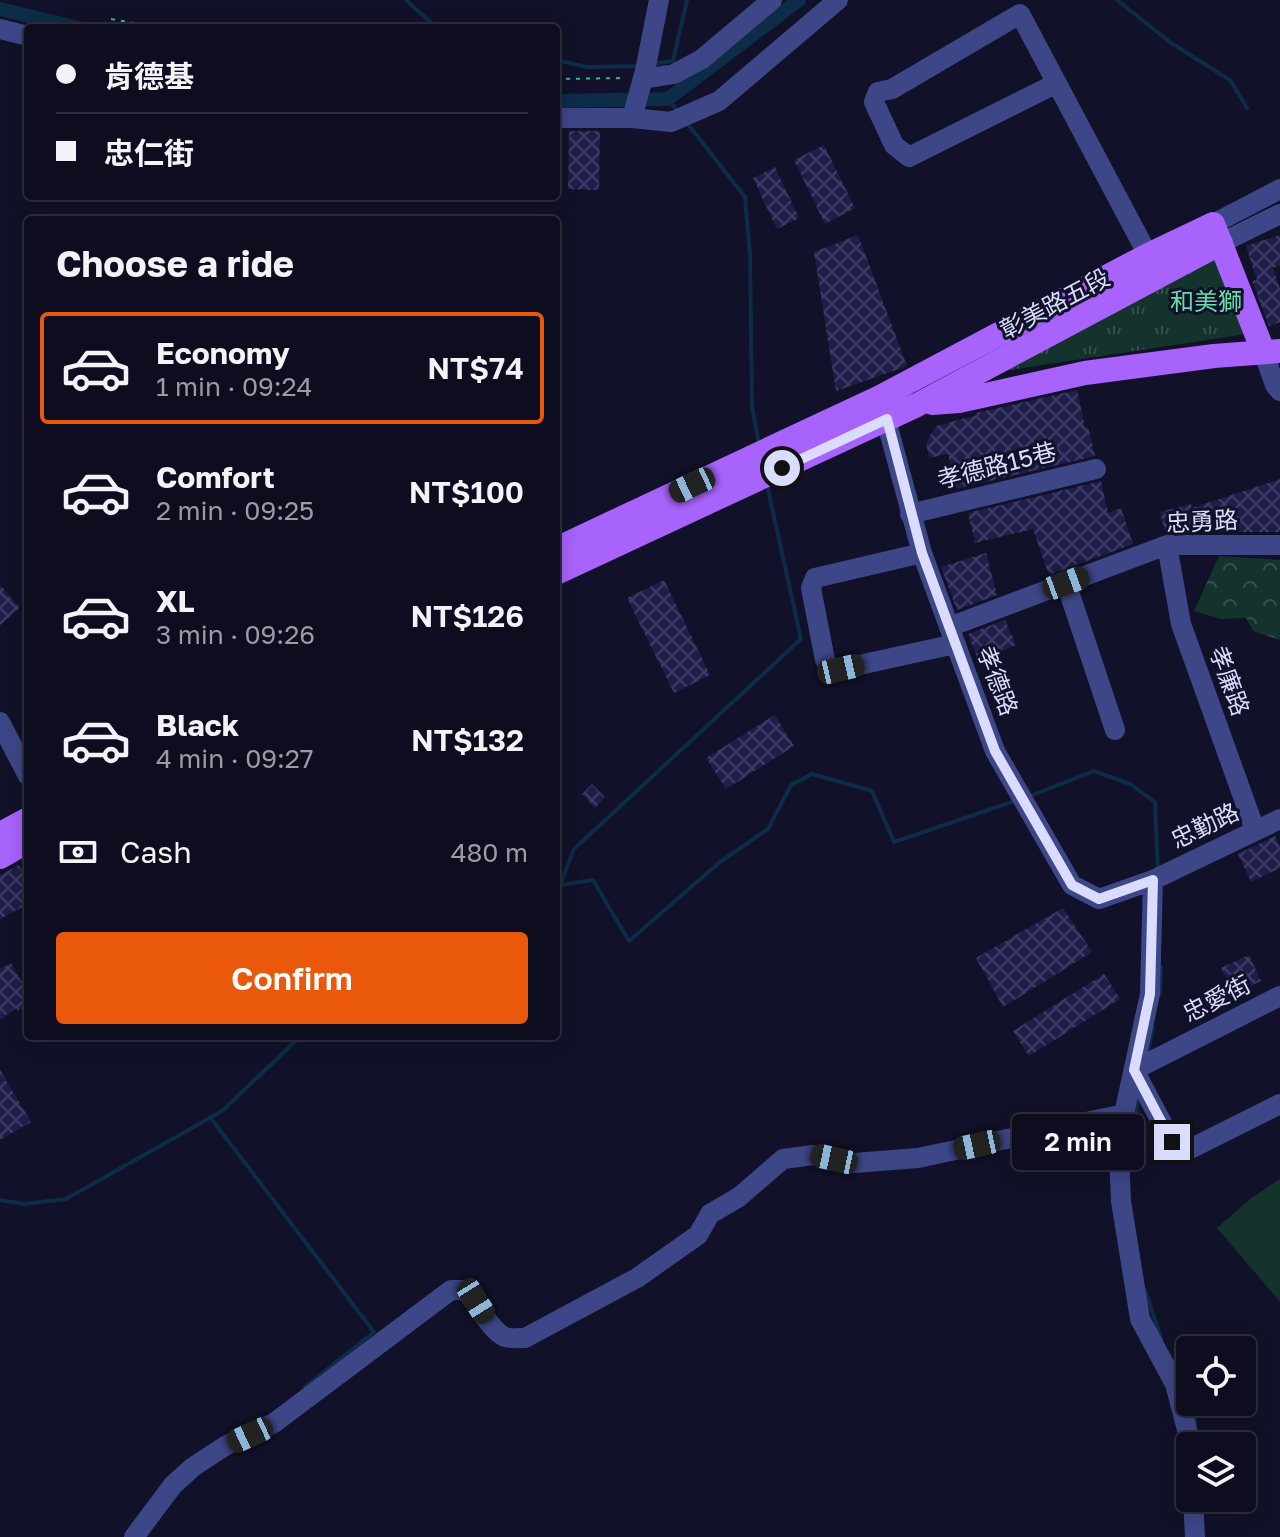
<!DOCTYPE html>
<html lang="en">
<head>
<meta charset="utf-8">
<style>
	:root { --surface:#0d0d1f; --page:#161628; --text:#f1f3f6; --muted:#9a9ca4; --line:#2d2d3d; --accent:#ea580c }
	body { margin:0; font-family:"Golos Text","Noto Sans TC",sans-serif; background:var(--page); color:var(--text); height:100vh; display:flex; flex-direction:column; font-size:30px; white-space:nowrap }
	* { box-sizing:border-box; margin:0 }
	p { font-size:26px; color:var(--muted) }
	.icon { flex:none; width:44px; height:44px; fill:none; stroke:currentColor; stroke-width:2; stroke-linecap:round; stroke-linejoin:round }
	.map { position:relative; flex:1; overflow:hidden }
	.details { position:absolute; left:24px; top:216px; width:536px; height:824px; display:flex; flex-direction:column; background:var(--surface); border-radius:8px; box-shadow:0 4px 20px #0003,0 0 0 2px var(--line) }
	.details>* { flex:none }
	.guide { position:absolute; left:24px; top:24px; width:536px; height:176px; border-radius:8px; box-shadow:0 4px 20px #0003,0 0 0 2px var(--line); display:grid; align-content:center; height:176px; padding:0 32px; background:var(--surface) }
	.fabs { position:absolute; left:1176px; top:1336px; display:grid; gap:16px }
	.fabs a { display:grid; place-items:center; width:80px; height:80px; border-radius:8px; background:var(--surface); box-shadow:0 4px 20px #0003,0 0 0 2px var(--line); font-size:40px }
	.end { position:absolute; width:36px; height:36px; margin:-18px; border:10px solid #dadcfe; background:#111; box-shadow:0 0 0 4px #111 }
	.from { border-radius:50% }
	.bubble { position:absolute; height:56px; border-radius:8px; background:var(--surface); box-shadow:0 4px 20px #0003,0 0 0 2px var(--line); font-size:26px; font-weight:600; line-height:56px; text-align:center }
	.car { position:absolute; width:24px; height:48px; margin:-24px -12px; border-radius:10px; box-shadow:0 0 6px 2px #0007; background:linear-gradient(#222 24%,#8ab4d8 0 40%,#222 0 76%,#8ab4d8 0 86%,#222 0) }
	.guide b { display:flex; align-items:center; gap:28px; height:76px; font-size:30px }
	.guide b+b { border-top:2px solid var(--line) }
	.guide i { width:20px; height:20px; background:var(--text) }
	ul { padding:0; list-style:none }
	li { display:flex; align-items:center; gap:24px; height:112px; margin:0 16px 12px; padding:0 16px; border:4px solid transparent; border-radius:8px }
	li div { flex:1 }
	li b { display:block; font-size:30px }
	li em { font-style:normal; font-weight:600 }
	li.selected { border-color:var(--accent) }
	li>.icon { width:72px; height:72px; stroke-width:1.5 }
	h2 { padding:0 32px; font-size:36px; line-height:96px }
	.pay { display:flex; align-items:center; gap:20px; height:88px; padding:0 32px; font-size:30px }
	.pay p { margin-inline-start:auto }
	.primary-button { display:flex; gap:16px; margin-top:auto; padding:16px 32px }
	.primary-button a { flex:1; height:92px; border-radius:8px; background:var(--accent); color:#fff; font-size:32px; font-weight:600; line-height:92px; text-align:center }
	.map>svg:first-child { display:block }
	.grass { fill:url(#grass-tufts) }
	.forest { fill:url(#forest-crowns) }
	.pitch { fill:#14332c }
	.lines { fill:none; stroke-linecap:round; stroke-linejoin:round }
	.stream { stroke:#0c2c47; stroke-width:4 }
	.canal { stroke:#0c2c47; stroke-width:14 }
	.building { fill:url(#building-cross-hatch) }
	.path { stroke:#33b99a; stroke-width:2; stroke-dasharray:4 6; stroke-linecap:butt }
	.minor { stroke:#3d4787; stroke-width:20 }
	.major { stroke:#a863fc; stroke-width:24 }
	.route { stroke:#dadcfe; stroke-width:10 }
	.labels { text-anchor:middle; stroke-width:6; stroke-linejoin:round; paint-order:stroke }
	.park-label { font-size:24px; fill:#66deab; stroke:#111129 }
	.street-label { font-size:24px; fill:#dadcfe; stroke:#111129 }
</style>
</head>
<body>
<div class="map">
<svg width="1280" height="1537" viewBox="0 0 1280 1537">
	<defs>
		<pattern id="grass-tufts" width="24" height="20" patternUnits="userSpaceOnUse" patternTransform="scale(2)"><rect width="24" height="20" fill="#14332c"/><path d="M3 7l-1-3M5 7V3M7 7l1-3M15 17l-1-3M17 17v-4M19 17l1-3" fill="none" stroke="#36504c"/></pattern>
		<pattern id="forest-crowns" width="20" height="18" patternUnits="userSpaceOnUse" patternTransform="scale(2)"><rect width="20" height="18" fill="#14332c"/><path d="M2 6a3 3 0 1 1 6 0M12 15a3 3 0 1 1 6 0" fill="none" stroke="#36504c"/></pattern>
		<pattern id="building-cross-hatch" width="8" height="8" patternUnits="userSpaceOnUse" patternTransform="scale(2)"><rect width="8" height="8" fill="#1f1d4a"/><path d="M0 0l8 8M0 8l8-8" fill="none" stroke="#3f3d65"/></pattern>
	</defs>
	<rect width="100%" height="100%" fill="#111129"/>
	<path class="grass" d="M 1231,247 L 1253,333 L 997,372 Z"/>
	<path class="forest" d="M 1219,556 L 1280,560 L 1280,640 L 1253,631 L 1246,618 L 1221,619 L 1194,611 Z"/>
	<path class="pitch" d="M 1280,1179 L 1280,1302 L 1217,1228 L 1250,1199 Z"/>
	<g class="lines">
		<path class="stream" d="M 406,0 L 437,28
			M 1117,0 L 1171,43 L 1230,80 L 1247,108
			M 556,60 L 587,67 L 641,66
			M 653,64 L 673,61 L 687,0
			M 668,99 L 679,113
			M 687,123 L 745,197 L 750,254 L 752,406 L 759,445
			M 1030,796 L 1094,771 L 1130,784 L 1155,802 L 1158,871
			M 560,885 L 593,880 L 629,941 L 720,862 L 768,829 L 791,785 L 812,774 L 872,791 L 894,842 L 1018,800
			M 556,886 L 560,885 L 574,849 L 801,639 L 767,485
			M 1160,994 L 1161,967
			M 1148,1053 L 1153,1027
			M 210,1117 L 374,1332 L 305,1387
			M 1131,1140 L 1139,1097
			M 0,1200 L 24,1204 L 66,1199 L 222,1111 L 301,1036
			M 1145,1290 L 1161,1338
			M 1183,1381 L 1190,1393
			M 1194,1402 L 1195,1424"/>
		<path class="canal" d="M 0,9 L 78,28
			M 556,101 L 668,99 L 799,0"/>
	</g>
	<path class="building" d="M 569,131 L 600,131 L 599,190 L 568,189 Z
		M 824,145 L 855,208 L 825,224 L 794,160 Z
		M 775,167 L 799,218 L 777,229 L 753,178 Z
		M 858,235 L 907,366 L 836,391 L 814,252 Z
		M 1280,235 L 1280,265 L 1273,268 L 1280,289 L 1280,322 L 1269,326 L 1252,281 L 1257,280 L 1246,246 Z
		M 1077,390 L 1085,428 L 1088,427 L 1095,456 L 956,489 L 948,454 L 929,458 L 926,443 L 936,426 L 977,415 L 976,413 Z
		M 1280,479 L 1280,532 L 1165,532 L 1160,512 L 1191,504 L 1192,508 Z
		M 1101,481 L 1108,513 L 1121,508 L 1133,544 L 1049,575 L 1033,529 L 975,543 L 968,513 Z
		M 986,553 L 997,595 L 957,610 L 941,567 Z
		M 664,580 L 710,675 L 674,693 L 627,598 Z
		M 0,585 L 20,608 L 0,625 Z
		M 1005,620 L 1016,645 L 978,660 L 968,634 Z
		M 775,715 L 794,746 L 726,789 L 706,758 Z
		M 592,784 L 605,797 L 595,808 L 582,794 Z
		M 1275,836 L 1280,848 L 1280,868 L 1251,882 L 1238,854 Z
		M 19,865 L 28,882 L 28,904 L 0,919 L 0,875 Z
		M 1063,908 L 1092,952 L 1003,1007 L 976,958 Z
		M 1249,955 L 1261,981 L 1234,994 L 1221,968 Z
		M 11,963 L 21,981 L 28,977 L 28,1004 L 18,1011 L 16,1008 L 0,1020 L 0,969 Z
		M 1104,974 L 1120,999 L 1029,1056 L 1013,1031 Z
		M 0,1070 L 31,1122 L 0,1140 Z"/>
	<g class="lines">
		<path class="path" d="M 111,19 L 162,28
			M 556,79 L 626,78"/>
		<path class="minor" d="M 659,0 L 645,71 L 632,118 L 671,122 L 719,101 L 838,0
			M 0,29 L 28,36
			M 643,79 L 674,74 L 702,59 L 772,0
			M 1057,83 L 909,157 L 894,145 L 874,102 L 878,92 L 892,89 L 1020,14 L 1148,255
			M 556,118 L 632,118
			M 1213,224 L 1280,189
			M 1221,243 L 1280,214
			M 1263,351 L 1275,385 L 1280,391
			M 882,405 L 922,553 L 995,751 L 1072,885 L 1099,899 L 1153,880 L 1280,819
			M 910,514 L 1096,469
			M 1167,545 L 1181,624 L 1255,830
			M 922,553 L 815,578 L 811,588 L 825,660 L 829,666 L 841,669 L 955,644
			M 1066,583 L 1115,730
			M 949,627 L 1167,545 L 1280,545
			M 0,722 L 28,776
			M 1153,880 L 1150,994 L 1124,1114 L 1119,1155 L 1121,1201 L 1140,1319 L 1175,1384 L 1189,1437 L 1190,1451
			M 1134,1070 L 1172,1142 L 1190,1149 L 1280,1104
			M 1134,1070 L 1280,996
			M 1193,1498 L 1195,1537
			M 134,1537 L 173,1485 L 193,1467 L 225,1446 L 274,1423 L 451,1290 L 464,1290 C 478,1302 489,1330 505,1337 C 510,1339 519,1338 525,1338 L 637,1278 L 698,1235 L 710,1214 L 739,1197 L 783,1159 L 813,1155 L 854,1163 L 918,1158 L 1124,1114"/>
		<path class="major" d="M 932,403 L 959,401 L 1085,373 L 1214,356 L 1280,351
			M 556,549 L 880,397 L 1148,255 L 1213,224 L 1263,351
			M 556,573 L 917,405 L 1221,243
			M 0,834 L 28,819
			M 0,857 L 28,841"/>
	</g>
	<g class="lines">
		<path class="route" d="M 782,468 L 887,419 L 922,553 L 995,751 L 1072,885 L 1099,899 L 1153,880 L 1150,994 L 1134,1070 L 1172,1142"/>
	</g>
	<g class="labels">
		<g class="park-label">
			<text x="1206" y="310">和美獅</text>
		</g>
		<g class="street-label">
			<text transform="translate(1055 304) rotate(-28)" y="8">彰美路五段</text>
			<text transform="translate(997 466) rotate(-14)" y="8">孝德路15巷</text>
			<text transform="translate(1202 522) rotate(-3)" y="8">忠勇路</text>
			<text transform="translate(997 681) rotate(69)" y="8">孝德路</text>
			<text transform="translate(1229 681) rotate(70)" y="8">孝廉路</text>
			<text transform="translate(1205 826) rotate(-26)" y="8">忠勤路</text>
			<text transform="translate(1217 999) rotate(-27)" y="8">忠愛街</text>
		</g>
	</g>
</svg>
<div class="fabs">
<a><svg class="icon" aria-label="locate" viewBox="0 0 24 24"><circle cx="12" cy="12" r="6"/><path d="M12 2v4M12 18v4M2 12h4M18 12h4"/></svg></a>
<a><svg class="icon" aria-label="layers" viewBox="0 0 24 24"><path d="M12 4l9 5-9 5-9-5zM3 14l9 5 9-5"/></svg></a>
</div>
<i class="end from" style="left:782px;top:468px"></i>
<i class="end" style="left:1172px;top:1142px"></i>
<div class="bubble" style="left:1012px;top:1114px;width:132px">2 min</div>
<i class="car" style="left:692px;top:485px;rotate:245deg"></i>
<i class="car" style="left:1066px;top:583px;rotate:70deg"></i>
<i class="car" style="left:841px;top:669px;rotate:77deg"></i>
<i class="car" style="left:977px;top:1145px;rotate:258deg"></i>
<i class="car" style="left:834px;top:1159px;rotate:282deg"></i>
<i class="car" style="left:476px;top:1301px;rotate:148deg"></i>
<i class="car" style="left:250px;top:1435px;rotate:245deg"></i>
<div class="guide">
<b><i class="from"></i>肯德基</b>
<b><i></i>忠仁街</b>
</div>
<section class="details">
<h2>Choose a ride</h2>
<ul>
<li class="selected"><svg class="icon" aria-label="car" viewBox="0 0 24 24"><path d="M5 17H2v-5l4-1 3-4h7l3 4 3 1v5h-3M9 17h6M6 11h13"/><circle cx="7" cy="17" r="2"/><circle cx="17" cy="17" r="2"/></svg><div><b>Economy</b><p>1 min · 09:24</p></div><em>NT$74</em></li>
<li><svg class="icon" aria-label="car" viewBox="0 0 24 24"><path d="M5 17H2v-5l4-1 3-4h7l3 4 3 1v5h-3M9 17h6M6 11h13"/><circle cx="7" cy="17" r="2"/><circle cx="17" cy="17" r="2"/></svg><div><b>Comfort</b><p>2 min · 09:25</p></div><em>NT$100</em></li>
<li><svg class="icon" aria-label="car" viewBox="0 0 24 24"><path d="M5 17H2v-5l4-1 3-4h7l3 4 3 1v5h-3M9 17h6M6 11h13"/><circle cx="7" cy="17" r="2"/><circle cx="17" cy="17" r="2"/></svg><div><b>XL</b><p>3 min · 09:26</p></div><em>NT$126</em></li>
<li><svg class="icon" aria-label="car" viewBox="0 0 24 24"><path d="M5 17H2v-5l4-1 3-4h7l3 4 3 1v5h-3M9 17h6M6 11h13"/><circle cx="7" cy="17" r="2"/><circle cx="17" cy="17" r="2"/></svg><div><b>Black</b><p>4 min · 09:27</p></div><em>NT$132</em></li>
</ul>
<div class="pay"><svg class="icon" aria-label="cash" viewBox="0 0 24 24"><path d="M3 7h18v10H3z"/><circle cx="12" cy="12" r="2"/></svg>Cash<p>480 m</p></div>
<div class="primary-button"><a>Confirm</a></div>
</section>
</div>
</body>
</html>
